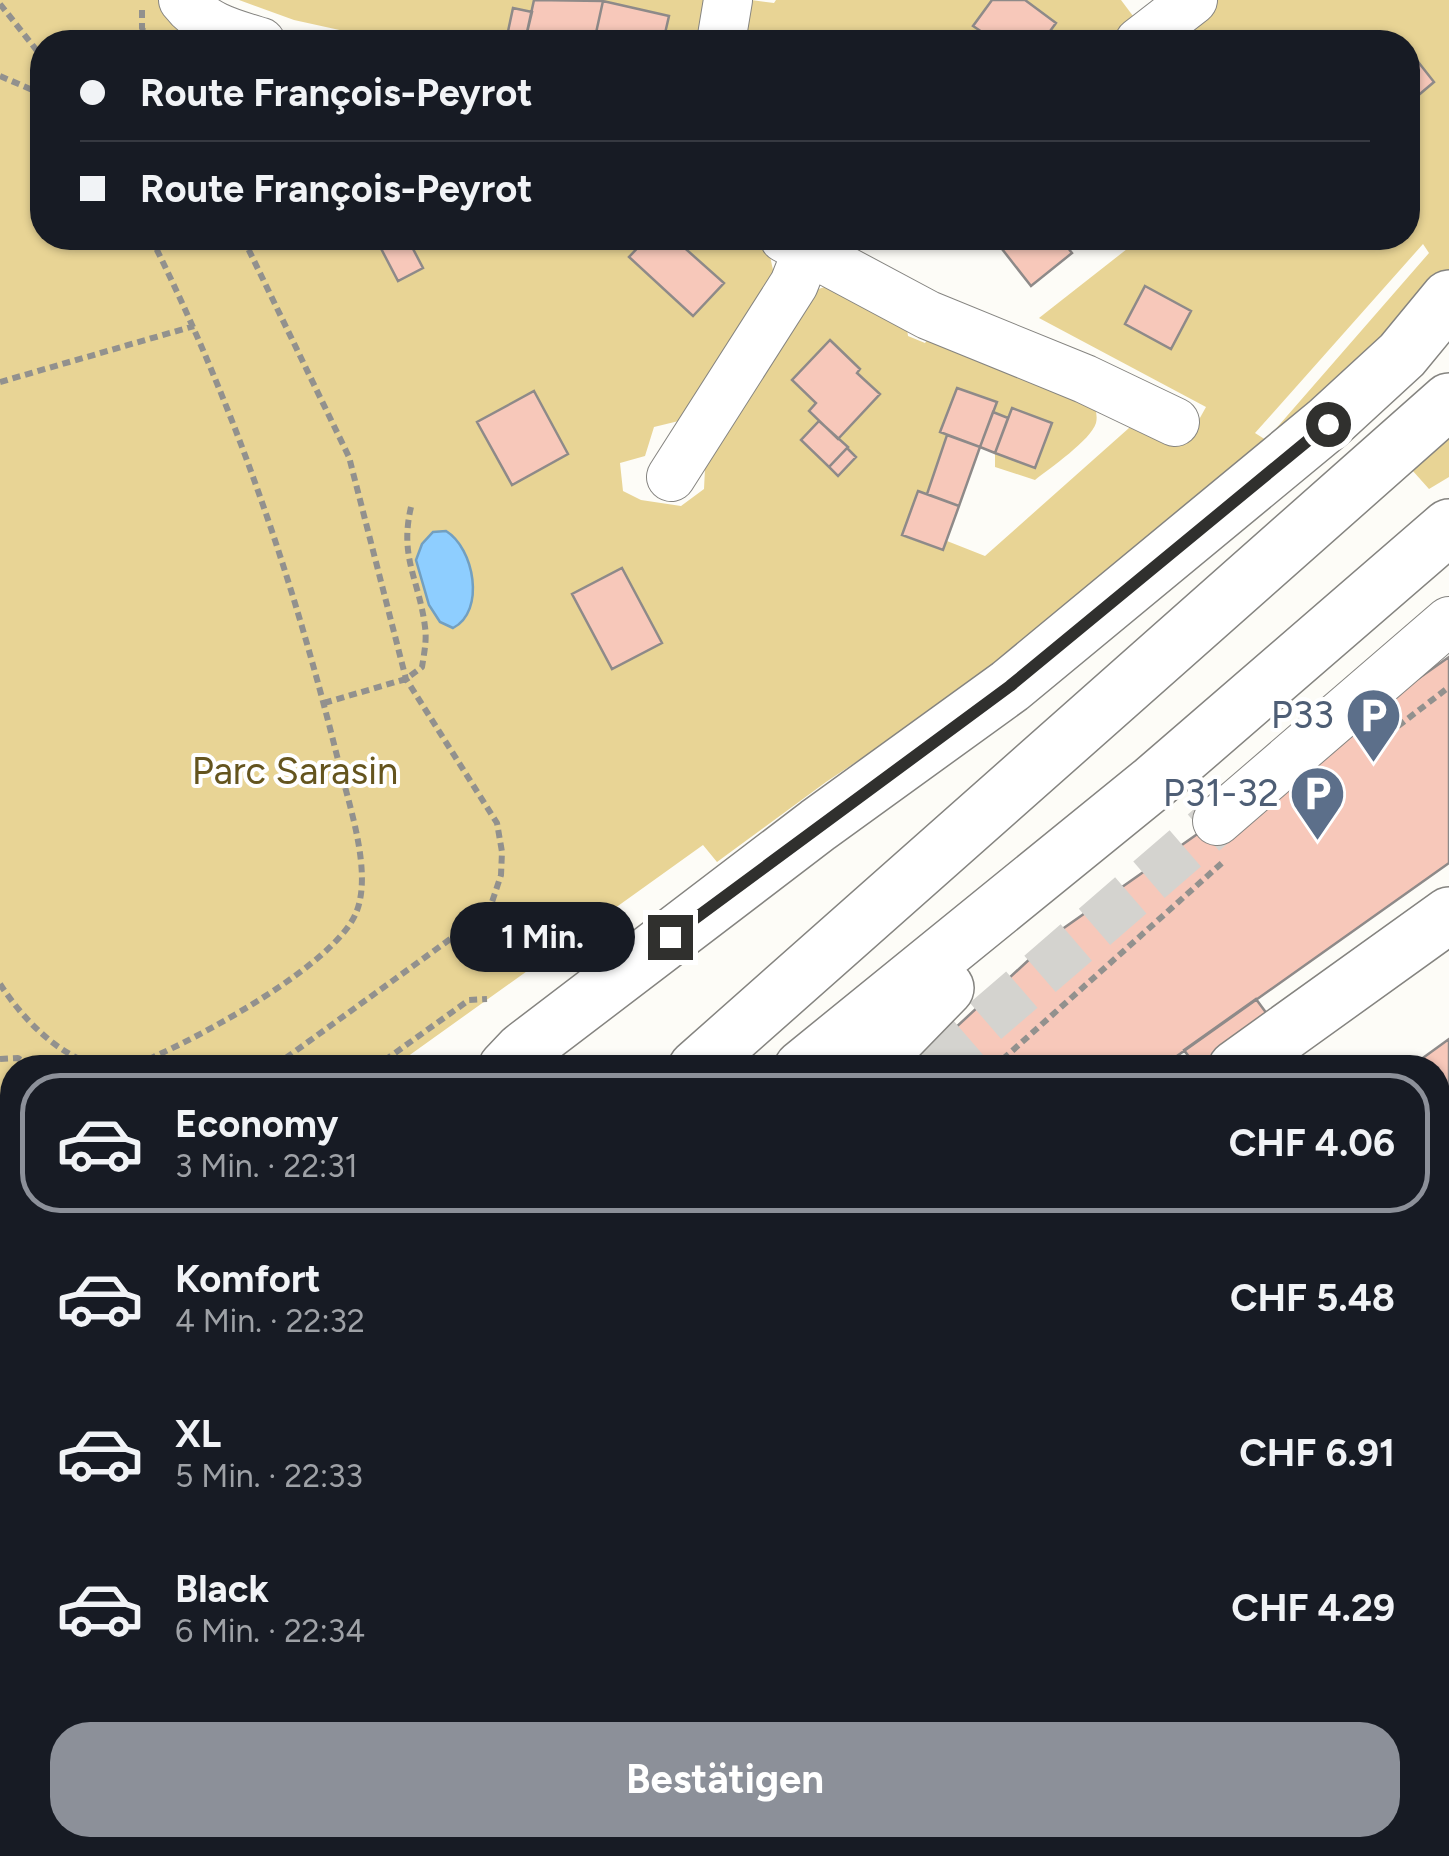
<!DOCTYPE html>
<html lang="de">
<head>
<meta charset="utf-8">
<style>
	:root { --surface:#171b24; --page:#20242c; --text:#f1f3f6; --muted:#9ea1a6; --line:#363941; --accent:#8c9099 }
	body { margin:0; font-family:Figtree,sans-serif; background:var(--page); color:var(--text); height:100vh; display:flex; flex-direction:column; font-size:38px; white-space:nowrap }
	* { box-sizing:border-box; margin:0 }
	p { font-size:32px; color:var(--muted) }
	.icon { flex:none; width:55px; height:55px; fill:none; stroke:currentColor; stroke-width:2; stroke-linecap:round; stroke-linejoin:round }
	.map { position:relative; flex:1; overflow:hidden }
	.panel { position:absolute; left:0px; top:1055px; width:1450px; height:802px; display:flex; flex-direction:column; background:var(--surface); border-radius:40px 40px 0 0; box-shadow:0 2px 8px #0004 }
	.panel>* { flex:none }
	.hud { position:absolute; left:30px; top:30px; width:1390px; height:220px; border-radius:40px; box-shadow:0 2px 8px #0004; display:grid; align-content:center; height:220px; padding:0 50px; background:var(--surface) }
	.end { position:absolute; width:45px; height:45px; margin:-22px; border:12px solid #30302e; background:#fff; box-shadow:0 0 0 5px #fff }
	.from { border-radius:50% }
	.bubble { position:absolute; height:70px; border-radius:35px; background:var(--surface); box-shadow:0 2px 8px #0004; font-size:32px; font-weight:700; line-height:70px; text-align:center }
	.hud b { display:flex; align-items:center; gap:35px; height:95px; font-size:38px }
	.hud b+b { border-top:2px solid var(--line) }
	.hud i { width:25px; height:25px; background:var(--text) }
	ul { padding:18px 0 0; list-style:none }
	li { display:flex; align-items:center; gap:30px; height:140px; margin:0 20px 15px; padding:0 30px; border:5px solid transparent; border-radius:40px }
	li div { flex:1 }
	li b { display:block; font-size:38px }
	li em { font-style:normal; font-weight:700 }
	li.on { border-color:var(--accent) }
	li>.icon { width:90px; height:90px; stroke-width:1.5 }
	.button { display:flex; gap:20px; margin-top:auto; padding:20px 50px }
	.button a { flex:1; height:115px; border-radius:40px; background:var(--accent); color:#fff; font-size:40px; font-weight:700; line-height:115px; text-align:center }
	.map>svg:first-child { display:block }
	.commercial { fill:#f2f0fd }
	.built { fill:#f5f2e6 }
	.green { fill:#e8d495; fill-rule:evenodd }
	.water { fill:#8eceff; stroke:#729fc0; stroke-width:2.5 }
	.building { fill:#f7c8ba; stroke:#8e8a89; stroke-width:2.5 }
	.lines { fill:none; stroke-linecap:round; stroke-linejoin:round }
	.minor-tunnel { stroke:#d4d3cf; stroke-width:48; stroke-dasharray:48 24; stroke-linecap:butt }
	.highway-tunnel { stroke:#d4d3cf; stroke-width:55; stroke-dasharray:55 28; stroke-linecap:butt }
	.minor-casing { stroke:#858480; stroke-width:50 }
	.major-casing { stroke:#858480; stroke-width:58 }
	.highway-casing { stroke:#858480; stroke-width:58 }
	.path { stroke:#92918e; stroke-width:6; stroke-dasharray:8 5; stroke-linecap:butt }
	.minor { stroke:#fff; stroke-width:48 }
	.major { stroke:#fff; stroke-width:55 }
	.highway { stroke:#fff; stroke-width:55 }
	.path-bridge { stroke:#92918e; stroke-width:6; stroke-dasharray:8 5; stroke-linecap:butt }
	.route { stroke:#30302e; stroke-width:12 }
	.labels { text-anchor:middle; stroke-width:8; stroke-linejoin:round; paint-order:stroke }
	.service-label { font-size:38px; fill:#4e5e75; stroke:#fff; text-anchor:end }
	.park-label { font-size:38px; fill:#64541e; stroke:#fff }
</style>
</head>
<body>
<div class="map">
<svg width="1449" height="1856" viewBox="0 0 1449 1856">
	<rect width="100%" height="100%" fill="#fdfcf7"/>
	<path class="commercial" d="M 202,1845 L 962,1845 L 947,1856 L 187,1856 Z"/>
	<path class="built" d="M 1449,1498 L 1449,1856 L 947,1856 L 962,1845 L 1438,1845 L 1438,1506 Z"/>
	<path class="green" d="M 0,0 L 158,0 L 192,38 L 204,42 L 42,42 L 42,238 L 760,238 L 767,242 L 776,284 L 691,418 L 654,427 L 645,456 L 620,463 L 623,491 L 641,500 L 681,506 L 704,489 L 706,448 L 813,291 L 830,285 L 906,322 L 908,336 L 925,343 L 932,333 L 1092,399 C 1095,407 1098,415 1096,423 C 1091,440 1050,468 1035,480 L 995,467 L 995,453 L 947,435 L 927,494 L 918,492 L 902,536 L 942,550 L 947,541 L 985,556 L 1138,420 L 1186,443 L 1206,407 L 1039,318 L 1141,238 L 1408,238 L 1408,42 L 1160,42 L 1214,0 L 1449,0 L 1449,278 L 1364,364 L 991,672 L 826,782 L 717,862 L 703,845 L 393,1067 L 12,1068 L 12,1305 L 0,1302 ZM 1423,244 L 1429,253 L 1266,440 L 1255,433 Z
		M 239,0 L 716,0 L 707,42 L 394,42 L 294,20 Z
		M 751,0 L 774,3 L 776,0 L 1121,0 L 1139,24 L 1114,42 L 739,42 Z
		M 1449,431 L 1449,477 L 1429,489 L 1412,470 Z"/>
	<path class="water" d="M 446,531 C 474,548 486,611 453,628 L 440,622 L 429,605 L 416,560 L 422,544 L 433,532 Z"/>
	<path class="building" d="M 534,0 L 603,1 L 594,42 L 525,41 Z
		M 992,0 L 1025,0 L 1056,23 L 1042,42 L 997,42 L 973,26 Z
		M 603,1 L 669,16 L 663,42 L 594,42 Z
		M 513,8 L 532,12 L 525,41 L 507,36 Z
		M 1408,49 L 1434,82 L 1408,104 Z
		M 379,238 L 425,238 L 411,245 L 423,268 L 398,281 L 376,239 Z
		M 647,238 L 684,238 L 679,243 L 724,283 L 693,316 L 629,257 Z
		M 1016,238 L 1060,238 L 1072,253 L 1031,286 L 1002,249 Z
		M 1145,286 L 1191,311 L 1171,349 L 1125,324 Z
		M 830,340 L 860,369 L 857,373 L 880,394 L 838,439 L 809,411 L 816,403 L 792,380 Z
		M 957,388 L 997,402 L 980,447 L 940,432 Z
		M 534,391 L 568,454 L 512,485 L 477,422 Z
		M 1012,408 L 1052,423 L 1035,468 L 995,453 Z
		M 993,412 L 1008,418 L 995,453 L 980,447 Z
		M 819,421 L 848,447 L 829,467 L 801,440 Z
		M 947,435 L 980,447 L 959,506 L 927,494 Z
		M 847,448 L 856,457 L 838,476 L 829,467 Z
		M 918,491 L 959,506 L 943,550 L 902,535 Z
		M 622,568 L 662,643 L 612,669 L 572,594 Z
		M 1449,657 L 1449,863 L 1160,1068 L 912,1068 L 1061,930 Z
		M 1256,999 L 1270,1018 L 1197,1068 L 1184,1050 Z
		M 1449,1039 L 1449,1436 L 1438,1446 L 1438,1068 L 1409,1068 Z
		M 1449,1539 L 1449,1691 L 1438,1700 L 1438,1547 Z
		M 0,1717 L 12,1734 L 12,1808 L 0,1791 Z
		M 0,1802 L 12,1819 L 12,1845 L 31,1845 L 39,1856 L 0,1856 Z
		M 39,1845 L 93,1845 L 101,1856 L 47,1856 Z
		M 321,1845 L 772,1845 L 756,1856 L 305,1856 Z
		M 1178,1845 L 1233,1845 L 1218,1856 L 1186,1856 Z"/>
	<g class="lines">
		<path class="minor-tunnel" d="M 931,1068 L 1217,821
			M 1438,1573 L 1449,1565
			M 1042,1856 L 1057,1845"/>
		<path class="highway-tunnel" d="M 0,1781 L 12,1769
			M 0,1834 L 12,1827"/>
		<defs>
			<path id="minor" d="M 183,0 C 203,26 231,33 261,42
				M 721,42 L 728,0
				M 1139,42 L 1193,0
				M 784,238 L 928,315 L 1085,379 L 1175,422
				M 671,477 L 794,284 L 807,251
				M 1217,821 L 1449,621
				M 0,1346 L 12,1348
				M 0,1424 L 12,1415
				M 1438,1485 L 1449,1477
				M 799,1856 L 815,1845
				M 868,1856 L 883,1845
				M 942,1856 L 958,1845
				M 1086,1856 L 1094,1845"/>
			<path id="major" d="M 506,1068 L 523,1050 L 818,825 L 1010,686 L 1328,423 L 1402,355 L 1449,298
				M 1236,1068 L 1449,915
				M 0,1496 L 12,1485"/>
			<path id="highway" d="M 696,1068 L 1449,401
				M 802,1068 L 1154,782 L 1449,527
				M 868,1068 L 946,988
				M 0,1698 L 12,1687
				M 145,1856 L 157,1845"/>
		</defs>
		<use href="#minor" class="minor-casing"/>
		<use href="#major" class="major-casing"/>
		<use href="#highway" class="highway-casing"/>
		<path class="path" d="M 0,4 L 42,57
			M 142,10 L 142,28 L 149,42
			M 0,76 L 42,94
			M 243,238 L 349,457 L 406,679 L 497,823 L 502,852 L 501,875 L 492,902 L 478,919 L 272,1068
			M 0,382 L 194,326
			M 324,703 L 406,679 L 422,667 C 424,654 427,640 425,627 C 419,578 398,557 412,503
			M 1367,750 L 1449,687
			M 0,984 C 26,1024 74,1074 127,1067 C 139,1065 151,1058 162,1053 C 212,1030 335,963 356,913 C 373,873 349,805 339,764 C 294,581 235,406 151,238
			M 0,1059 L 18,1058 L 32,1068
			M 374,1068 L 469,1000 L 487,999
			M 993,1068 L 1223,862
			M 216,1856 L 231,1845"/>
		<use href="#minor" class="minor"/>
		<use href="#major" class="major"/>
		<use href="#highway" class="highway"/>
		<path class="path-bridge" d="M 140,1845 L 148,1856"/>
	</g>
	<g class="lines">
		<path class="route" d="M 670,937 L 1010,686 L 1328,424"/>
	</g>
	<defs>
		<symbol id="parking-pin" viewBox="-11 -11 22 30"><path d="M0 17L-7.5 6A9.5 9.5 0 1 1 7.5 6Z" fill="#5c6f8a" stroke="#fff"/><path d="M-3.5-5.5H1a3.5 3.5 0 0 1 0 7H-1V5.5H-3.5ZM-1-3.4V-.6H.8a1.4 1.4 0 0 0 0-2.8Z" fill="#fff"/></symbol>
	</defs>
	<g fill-rule="evenodd">
		<use href="#parking-pin" x="1342" y="684" width="63" height="86"/>
		<use href="#parking-pin" x="1286" y="762" width="63" height="86"/>
	</g>
	<g class="labels">
		<g class="service-label">
			<text x="1334" y="728">P33</text>
			<text x="1279" y="806">P31-32</text>
		</g>
		<g class="park-label">
			<text x="295" y="784">Parc Sarasin</text>
		</g>
	</g>
</svg>
<i class="end from" style="left:1328px;top:424px"></i>
<i class="end" style="left:670px;top:937px"></i>
<div class="bubble" style="left:450px;top:902px;width:185px">1 Min.</div>
<div class="hud">
<b><i class="from"></i>Route François-Peyrot</b>
<b><i></i>Route François-Peyrot</b>
</div>
<section class="panel">
<ul>
<li class="on"><svg class="icon" aria-label="car" viewBox="0 0 24 24"><path d="M5 17H2v-5l4-1 3-4h7l3 4 3 1v5h-3M9 17h6M6 11h13"/><circle cx="7" cy="17" r="2"/><circle cx="17" cy="17" r="2"/></svg><div><b>Economy</b><p>3 Min. · 22:31</p></div><em>CHF 4.06</em></li>
<li><svg class="icon" aria-label="car" viewBox="0 0 24 24"><path d="M5 17H2v-5l4-1 3-4h7l3 4 3 1v5h-3M9 17h6M6 11h13"/><circle cx="7" cy="17" r="2"/><circle cx="17" cy="17" r="2"/></svg><div><b>Komfort</b><p>4 Min. · 22:32</p></div><em>CHF 5.48</em></li>
<li><svg class="icon" aria-label="car" viewBox="0 0 24 24"><path d="M5 17H2v-5l4-1 3-4h7l3 4 3 1v5h-3M9 17h6M6 11h13"/><circle cx="7" cy="17" r="2"/><circle cx="17" cy="17" r="2"/></svg><div><b>XL</b><p>5 Min. · 22:33</p></div><em>CHF 6.91</em></li>
<li><svg class="icon" aria-label="car" viewBox="0 0 24 24"><path d="M5 17H2v-5l4-1 3-4h7l3 4 3 1v5h-3M9 17h6M6 11h13"/><circle cx="7" cy="17" r="2"/><circle cx="17" cy="17" r="2"/></svg><div><b>Black</b><p>6 Min. · 22:34</p></div><em>CHF 4.29</em></li>
</ul>
<div class="button"><a>Bestätigen</a></div>
</section>
</div>
</body>
</html>
